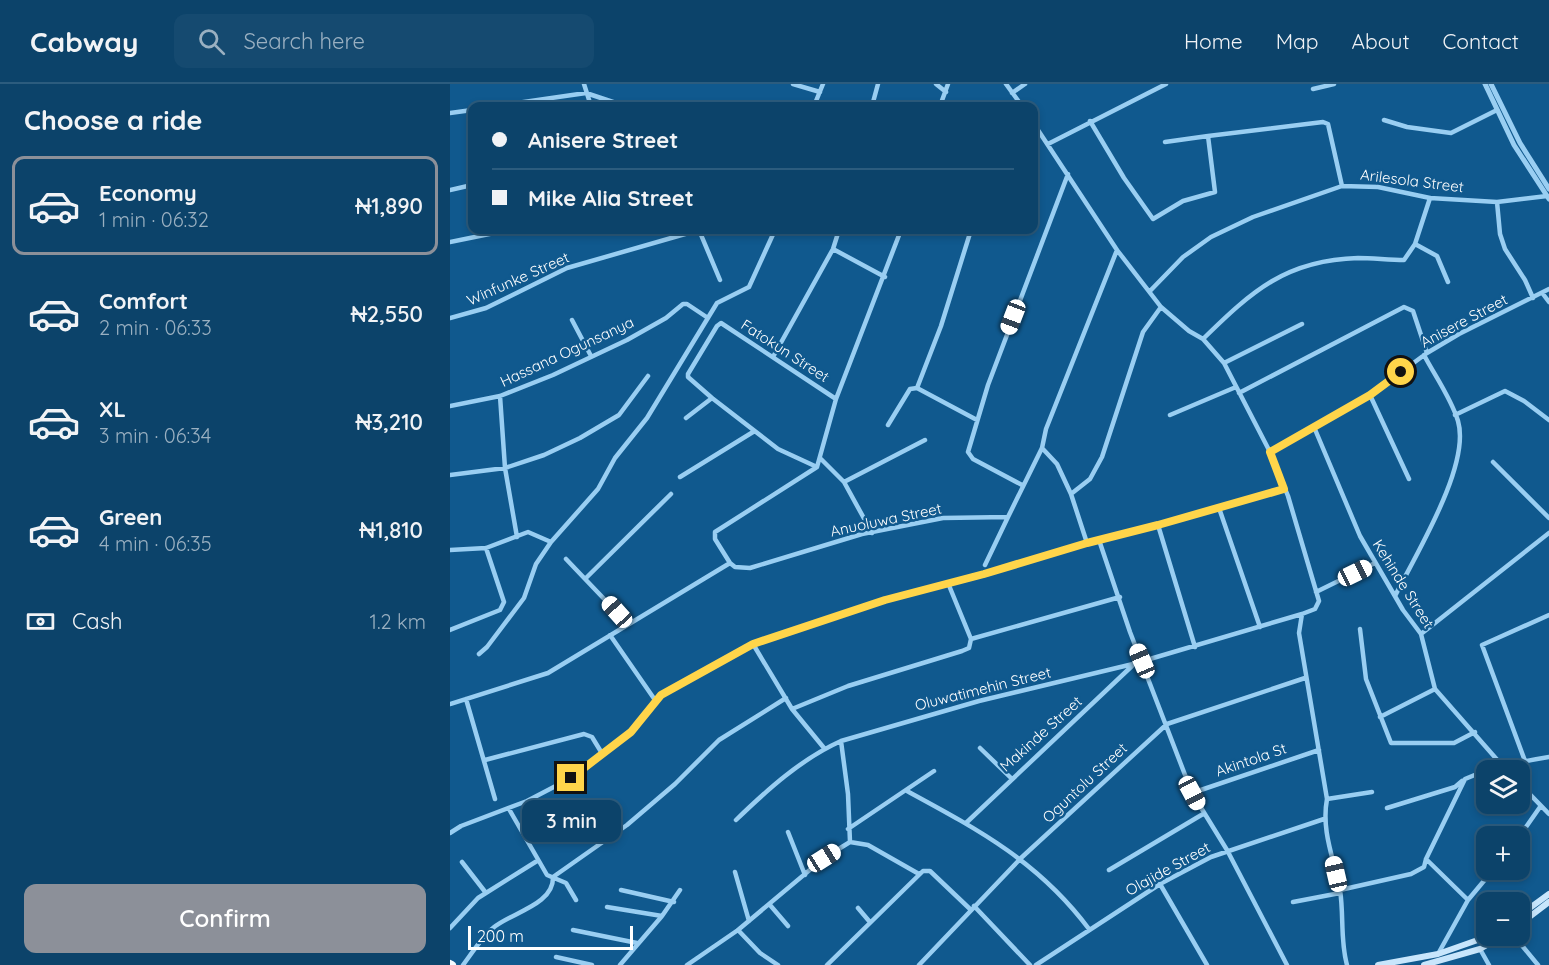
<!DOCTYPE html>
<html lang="en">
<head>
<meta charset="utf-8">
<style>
	:root { --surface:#0c436a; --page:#154a70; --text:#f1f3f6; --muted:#9ab0c1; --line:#2c5c7e; --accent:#8c9099 }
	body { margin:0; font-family:Quicksand,sans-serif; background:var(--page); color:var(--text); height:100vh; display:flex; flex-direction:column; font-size:22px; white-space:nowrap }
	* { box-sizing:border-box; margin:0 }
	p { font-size:20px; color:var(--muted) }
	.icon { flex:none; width:33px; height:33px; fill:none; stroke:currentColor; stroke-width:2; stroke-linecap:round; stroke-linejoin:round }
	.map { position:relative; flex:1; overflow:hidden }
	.sheet { display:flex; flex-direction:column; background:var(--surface); width:450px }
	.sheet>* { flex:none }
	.banner { position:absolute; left:18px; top:18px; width:570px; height:132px; border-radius:12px; box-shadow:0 3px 9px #0003,0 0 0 2px var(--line); display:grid; align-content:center; height:132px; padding:0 24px; background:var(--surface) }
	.controls { position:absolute; left:1026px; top:676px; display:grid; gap:12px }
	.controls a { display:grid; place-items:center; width:54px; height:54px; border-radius:12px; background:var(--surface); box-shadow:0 3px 9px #0003,0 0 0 2px var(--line); font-size:30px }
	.scale { position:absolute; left:18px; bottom:15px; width:165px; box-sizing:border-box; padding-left:6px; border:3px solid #fff; border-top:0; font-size:16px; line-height:21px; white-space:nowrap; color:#fff; -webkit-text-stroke:4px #10598e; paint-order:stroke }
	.end { position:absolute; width:27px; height:27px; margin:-14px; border:8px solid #ffd54a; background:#111; box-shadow:0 0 0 3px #111 }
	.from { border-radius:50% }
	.bubble { position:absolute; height:42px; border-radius:12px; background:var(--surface); box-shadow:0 3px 9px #0003,0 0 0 2px var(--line); font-size:20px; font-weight:600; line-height:42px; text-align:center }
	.car { position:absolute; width:18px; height:36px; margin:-18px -9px; border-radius:8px; box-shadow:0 0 4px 2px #0007; background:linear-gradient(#fff 24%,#345 0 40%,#fff 0 76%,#345 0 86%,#fff 0) }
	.banner b { display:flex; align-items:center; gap:21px; height:57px; font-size:22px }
	.banner b+b { border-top:2px solid var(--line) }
	.banner i { width:15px; height:15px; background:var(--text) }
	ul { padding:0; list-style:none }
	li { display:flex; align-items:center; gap:18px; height:99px; margin:0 12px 9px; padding:0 12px; border:3px solid transparent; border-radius:12px }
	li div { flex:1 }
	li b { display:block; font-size:22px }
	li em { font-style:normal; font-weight:600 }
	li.active { border-color:var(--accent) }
	li>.icon { width:54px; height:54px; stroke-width:1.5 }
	h2 { padding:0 24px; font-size:27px; line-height:72px }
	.pay { display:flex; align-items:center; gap:15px; height:66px; padding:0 24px; font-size:22px }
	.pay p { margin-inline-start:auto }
	.primary-button { display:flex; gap:12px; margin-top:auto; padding:12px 24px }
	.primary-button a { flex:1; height:69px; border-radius:12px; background:var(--accent); color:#fff; font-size:24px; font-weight:600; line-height:69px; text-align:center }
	header { display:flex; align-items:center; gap:36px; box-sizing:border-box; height:84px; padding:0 30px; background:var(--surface); border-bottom:2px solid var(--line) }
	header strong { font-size:28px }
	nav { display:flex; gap:33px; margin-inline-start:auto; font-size:21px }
	.search { width:420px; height:54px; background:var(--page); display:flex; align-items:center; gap:15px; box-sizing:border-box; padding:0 21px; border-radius:12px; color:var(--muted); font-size:22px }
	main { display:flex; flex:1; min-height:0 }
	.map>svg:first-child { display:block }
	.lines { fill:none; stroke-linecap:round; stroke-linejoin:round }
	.minor { stroke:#99cef2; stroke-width:4.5 }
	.tertiary { stroke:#99cef2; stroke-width:5 }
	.secondary { stroke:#c8e6fc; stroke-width:6 }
	.trunk { stroke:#f2f9ff; stroke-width:8 }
	.route { stroke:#ffd54a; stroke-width:8 }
	.labels { text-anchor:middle; stroke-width:5; stroke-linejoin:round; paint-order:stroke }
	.street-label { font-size:15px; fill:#fff; stroke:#10598e }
</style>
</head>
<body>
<header>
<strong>Cabway</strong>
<div class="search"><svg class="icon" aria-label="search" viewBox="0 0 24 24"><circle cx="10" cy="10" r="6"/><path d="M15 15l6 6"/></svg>Search here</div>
<nav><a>Home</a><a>Map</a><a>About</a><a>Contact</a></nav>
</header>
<main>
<section class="sheet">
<h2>Choose a ride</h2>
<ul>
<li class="active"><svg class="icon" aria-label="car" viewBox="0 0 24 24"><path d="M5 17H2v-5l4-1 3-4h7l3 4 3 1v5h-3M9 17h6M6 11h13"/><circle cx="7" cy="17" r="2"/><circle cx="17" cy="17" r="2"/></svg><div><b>Economy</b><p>1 min · 06:32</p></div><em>₦1,890</em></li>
<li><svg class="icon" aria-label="car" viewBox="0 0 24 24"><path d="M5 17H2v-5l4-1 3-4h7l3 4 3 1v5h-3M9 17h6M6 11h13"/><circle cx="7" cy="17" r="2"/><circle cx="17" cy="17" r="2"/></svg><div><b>Comfort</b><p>2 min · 06:33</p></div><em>₦2,550</em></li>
<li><svg class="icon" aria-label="car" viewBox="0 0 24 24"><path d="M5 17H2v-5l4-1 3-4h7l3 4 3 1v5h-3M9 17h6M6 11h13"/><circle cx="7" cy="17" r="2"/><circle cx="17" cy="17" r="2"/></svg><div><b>XL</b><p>3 min · 06:34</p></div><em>₦3,210</em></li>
<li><svg class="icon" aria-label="car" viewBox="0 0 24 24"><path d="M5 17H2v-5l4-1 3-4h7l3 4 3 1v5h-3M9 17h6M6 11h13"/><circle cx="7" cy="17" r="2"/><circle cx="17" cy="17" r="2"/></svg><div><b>Green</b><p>4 min · 06:35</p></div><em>₦1,810</em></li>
</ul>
<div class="pay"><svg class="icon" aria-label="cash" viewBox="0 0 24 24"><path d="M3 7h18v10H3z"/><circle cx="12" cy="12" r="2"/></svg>Cash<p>1.2 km</p></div>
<div class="primary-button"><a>Confirm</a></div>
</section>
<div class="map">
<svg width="1099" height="881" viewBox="0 0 1099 881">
	<rect width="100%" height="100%" fill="#10598e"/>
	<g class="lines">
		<path class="minor" d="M 134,0 L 141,22
			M 343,0 L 370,8
			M 486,0 L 496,8
			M 556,0 L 572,22
			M 863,5 L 884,0
			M 562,9 L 575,0
			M 46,22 L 136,9 L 175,22
			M 364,22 L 373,0
			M 384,22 L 385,22
			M 422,22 L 428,0
			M 490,22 L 498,0
			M 0,29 L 22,26
			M 934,36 L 957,43 L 1001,49 L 1047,26
			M 640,37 L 674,94 L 703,135 L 733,117 L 765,108 L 758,52 L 873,38 L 878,40 L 892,102
			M 584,40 L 667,166 L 711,223 L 739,247 L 753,255 L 774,279 L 820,368 L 838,412 L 869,517 L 865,525 L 852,530 L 849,549 L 877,715 C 871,747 884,775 890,806 C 894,831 890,856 897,881
			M 715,58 L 758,52
			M 598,60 L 716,0
			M 0,106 L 22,101
			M 1047,118 L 1050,150 L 1055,165 L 1075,196 L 1083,214
			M 0,158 L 59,146
			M 965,160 L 987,172 L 998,198
			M 383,165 L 435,193
			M 700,207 L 733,173 L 761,153 L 803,133 L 892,102 L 928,103 L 980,114 L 1047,118 L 1097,112
			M 1093,210 L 1099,218
			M 0,234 L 36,224 L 117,184 L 249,146 L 270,196
			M 122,236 L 141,272
			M 753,255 C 802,207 836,176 908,174 C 923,174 939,176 954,176 L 965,160 L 980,114
			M 323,273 L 383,165 L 389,146
			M 774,279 L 852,240
			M 467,304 L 527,336
			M 789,309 L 954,223 L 963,227 L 977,269
			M 920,311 L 959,395
			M 50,312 L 55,384 L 67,453
			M 262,314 L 238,293 L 238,290 L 267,242 L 271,239 L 386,315
			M 0,322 L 50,312 L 103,291 L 177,256 L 216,234 L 233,220 L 237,220 L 258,234
			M 720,331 L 786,303
			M 1005,331 L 1055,307 L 1074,317 L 1099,336
			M 236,334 L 262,314 L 328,365 L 367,383
			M 438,341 L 460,305 L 467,304 L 491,242 L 521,146
			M 864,343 L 910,452 L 953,526 L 971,550 L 985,605 L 1057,687
			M 592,364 L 607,380 L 621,410
			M 820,368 L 920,311 L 977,269 L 1009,250 L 1099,205
			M 371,375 L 394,398 L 422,449
			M 1043,378 L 1099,434
			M 0,391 L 55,384 L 94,371 L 130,354 L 169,331 L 198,292
			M 230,393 L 303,348
			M 394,398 L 475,356
			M 572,401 L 523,375 L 518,368 L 538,301 L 618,90
			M 769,424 L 810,543
			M 708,441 L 745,563
			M 649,456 L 680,548 L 742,709 L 777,766 L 837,881
			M 637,459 L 621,410 L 640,395 L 652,373 L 693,248 L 711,223
			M 0,466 L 36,464 L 78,448 L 101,458
			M 116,475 L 178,540
			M 280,479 L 265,455 L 265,448 L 367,383 L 386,315 L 451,146
			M 535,481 L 558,433
			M 135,495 L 221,410
			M 498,499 L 521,555
			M 866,508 L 925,479
			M 945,512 C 966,470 1021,381 1008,337 C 1001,314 985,292 974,271
			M 910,545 L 916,595 L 941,659 L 1004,659 L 1025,648
			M 0,546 L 50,526 L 54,518 L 36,464
			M 971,550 L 1099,449
			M 160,551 L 205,616
			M 303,560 L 342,625 L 374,664
			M 29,570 L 37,563 L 74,514 L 86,480 L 101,458 L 148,405 L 165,374 L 197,334 L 267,219 L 299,203 L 325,146
			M 16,615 L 45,715
			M 0,620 L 98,589 L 280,479 L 285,483 L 300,484 L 412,450 L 493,434 L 558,433 L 592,364 L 596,345 L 667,166
			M 342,625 L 398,602 L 512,567 L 519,564 L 521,555 L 670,513
			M 930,633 L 985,605
			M 391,657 L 398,710 L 400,758 L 418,761 L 469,790
			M 530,664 L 561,694
			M 35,676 L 134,650 L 142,653 L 153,671
			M 1075,677 L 1032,561 L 1099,531
			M 1070,700 L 1099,730
			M 457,707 C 529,746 589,778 639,845
			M 742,709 L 869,666
			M 877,715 L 922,708
			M 937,724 L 1005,703 L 1012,697
			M 59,725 L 97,791 L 116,799 L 126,816
			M 286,736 C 317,706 351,675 391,657 L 529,617 L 683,580 L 852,530
			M 516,739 L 682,582
			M 398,745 L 484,687
			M 338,748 L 355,791
			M 0,749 L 11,742 L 77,717 L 121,694 L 181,648 L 211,611 L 303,560 L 435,516 L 534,491 L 637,459 L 708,441 L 834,405
			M 1069,753 L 1090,723
			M 976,775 L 1018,816
			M 12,778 L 36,809
			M 659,786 L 753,730
			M 285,788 L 299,837
			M 710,800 L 757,881
			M 171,806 L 224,818
			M 890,806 L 961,790 L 974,783 L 976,775 L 1015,695 C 1042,683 1069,678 1099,673
			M 843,818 L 890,809
			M 320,821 L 338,842
			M 524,822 L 580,881
			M 157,823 L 212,832
			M 408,824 L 419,837
			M 0,844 L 28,814 L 87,777
			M 123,846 L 187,859
			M 288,846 L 310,869 L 328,881
			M 1064,852 L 1088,881
			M 1030,865 L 1039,881
			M 988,870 L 1018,816 L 1043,786
			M 106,873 L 142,881
			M 13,881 C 22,869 32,853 43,844 C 60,829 104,821 103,793 L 177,741 L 225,700 L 269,656 L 336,614
			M 170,881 L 212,832 L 230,806
			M 237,881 L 288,846 L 374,774 L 400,758
			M 377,881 L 473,787 L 480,787 L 520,825
			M 469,881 L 571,774 L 717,640 L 855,594
			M 586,881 L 710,800 L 761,773 L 874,735"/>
		<path class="tertiary" d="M 1035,0 L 1064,61 L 1099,115
			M 1041,0 L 1070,59 L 1099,105"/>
		<path class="secondary" d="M 1070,831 L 1099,810
			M 1070,840 L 1099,818
			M 928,881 L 988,870 L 1039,852
			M 974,881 L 1030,865 L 1052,852"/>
		<path class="trunk" d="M 0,880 L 2,881"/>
	</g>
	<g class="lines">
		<path class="route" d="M 121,694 L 181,648 L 211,611 L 303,560 L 435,516 L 534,490 L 637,459 L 708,441 L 834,405 L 820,368 L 920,311 L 951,288"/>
	</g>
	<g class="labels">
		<g class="street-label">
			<text transform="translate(962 97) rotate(7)" y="5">Arilesola Street</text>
			<text transform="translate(68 195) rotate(-24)" y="5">Winfunke Street</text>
			<text transform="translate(1014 237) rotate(-28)" y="5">Anisere Street</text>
			<text transform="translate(335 267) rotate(33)" y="5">Fatokun Street</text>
			<text transform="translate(117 268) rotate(-25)" y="5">Hassana Ogunsanya</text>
			<text transform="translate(436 436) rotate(-12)" y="5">Anuoluwa Street</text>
			<text transform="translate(953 500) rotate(58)" y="5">Kehinde Street</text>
			<text transform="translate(533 605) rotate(-14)" y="5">Oluwatimehin Street</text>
			<text transform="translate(591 650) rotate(-42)" y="5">Makinde Street</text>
			<text transform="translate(801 676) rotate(-19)" y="5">Akintola St</text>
			<text transform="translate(635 699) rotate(-43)" y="5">Oguntolu Street</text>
			<text transform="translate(718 785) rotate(-29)" y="5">Olajide Street</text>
		</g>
	</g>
</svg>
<div class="controls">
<a><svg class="icon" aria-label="layers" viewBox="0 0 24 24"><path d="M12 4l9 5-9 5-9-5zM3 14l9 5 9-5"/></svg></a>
<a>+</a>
<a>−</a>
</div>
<div class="scale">200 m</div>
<i class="end from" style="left:951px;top:288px"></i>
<i class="end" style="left:121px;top:694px"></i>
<div class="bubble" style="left:72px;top:716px;width:99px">3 min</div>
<i class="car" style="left:563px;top:233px;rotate:201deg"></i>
<i class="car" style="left:905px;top:489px;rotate:64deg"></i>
<i class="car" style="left:167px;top:528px;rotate:318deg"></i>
<i class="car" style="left:692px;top:577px;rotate:337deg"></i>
<i class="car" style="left:742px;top:709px;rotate:152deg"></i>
<i class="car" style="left:374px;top:774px;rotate:58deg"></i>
<i class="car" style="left:886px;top:790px;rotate:347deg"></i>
<div class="banner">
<b><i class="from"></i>Anisere Street</b>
<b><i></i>Mike Alia Street</b>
</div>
</div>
</main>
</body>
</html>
